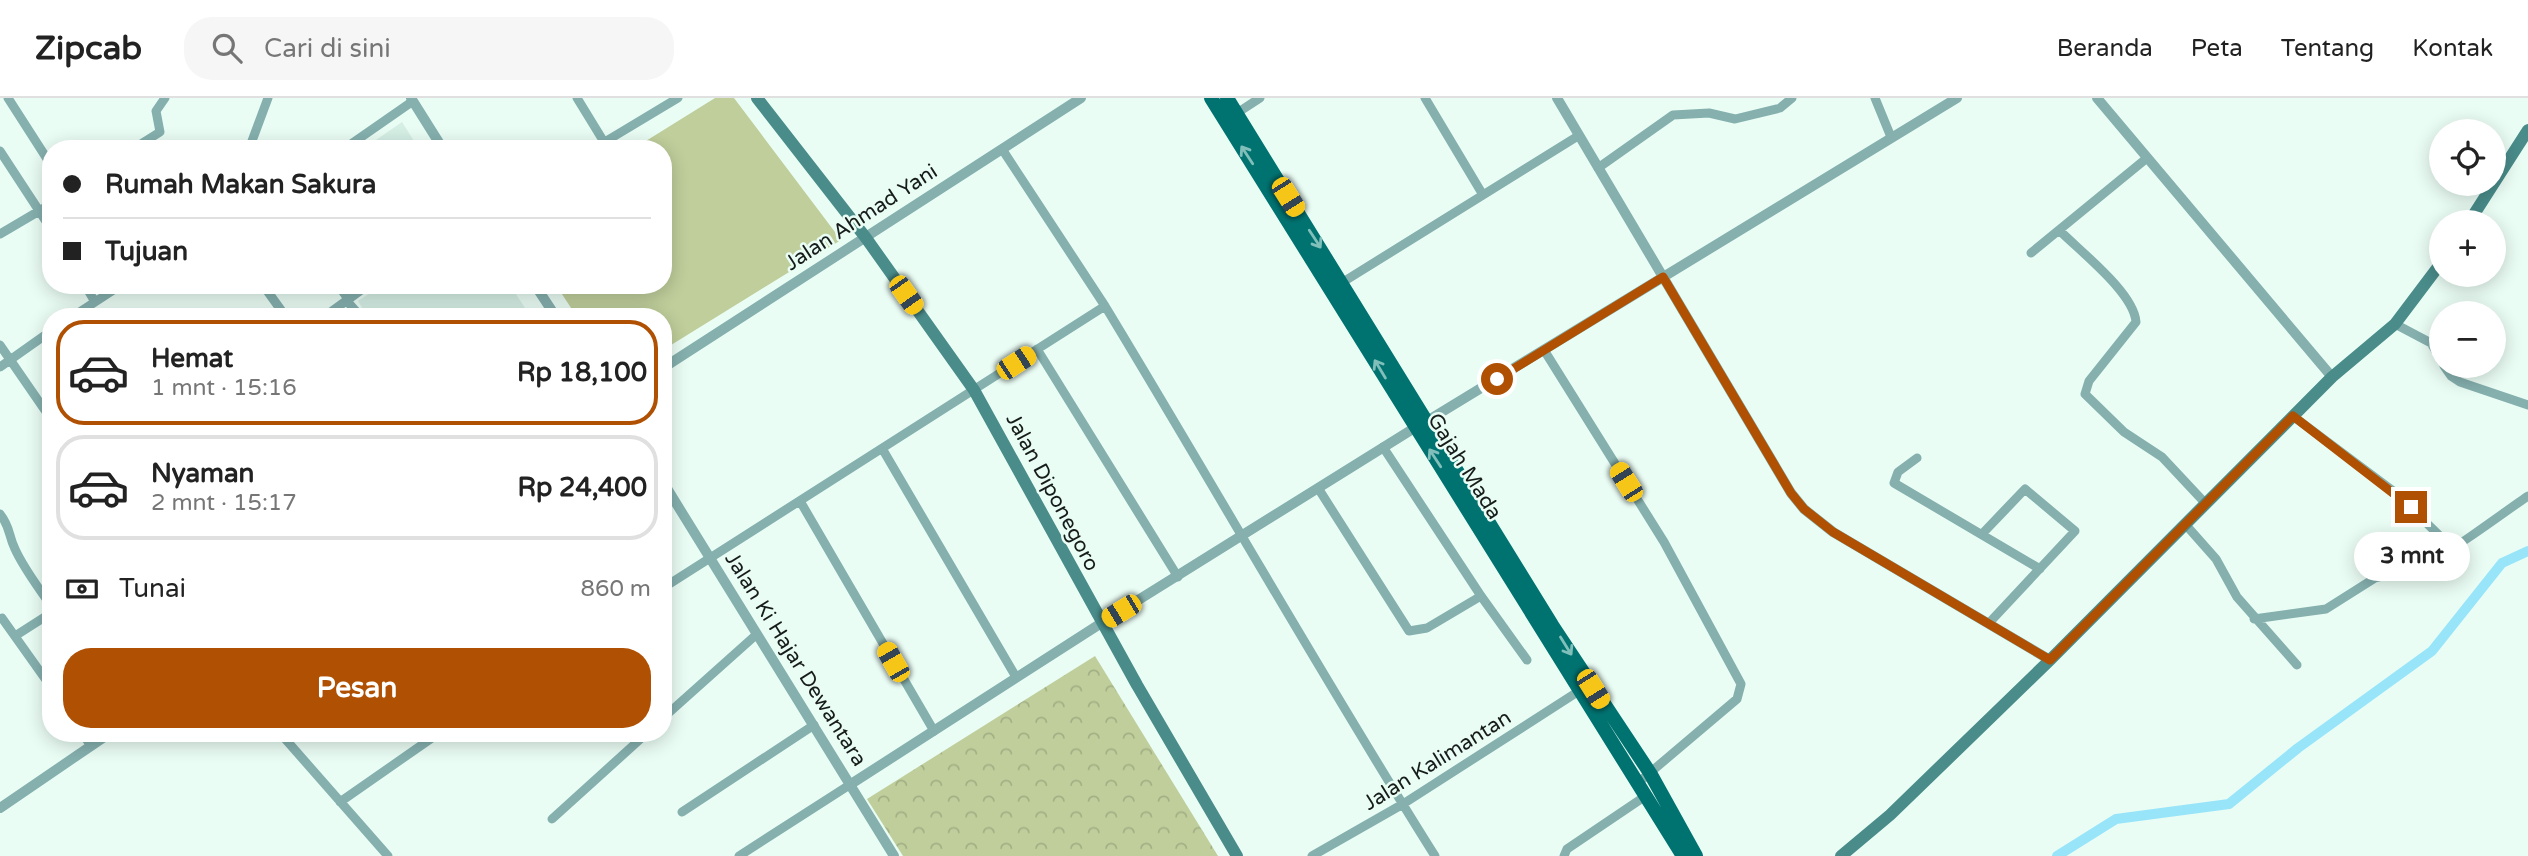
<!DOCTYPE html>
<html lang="id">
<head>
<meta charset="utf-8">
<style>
	:root { --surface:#fff; --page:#f6f6f6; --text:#222; --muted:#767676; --line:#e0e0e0; --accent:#af5003 }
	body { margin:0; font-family:"Varela Round",sans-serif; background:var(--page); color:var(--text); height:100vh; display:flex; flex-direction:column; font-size:26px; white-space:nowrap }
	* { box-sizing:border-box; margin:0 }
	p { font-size:23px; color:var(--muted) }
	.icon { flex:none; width:38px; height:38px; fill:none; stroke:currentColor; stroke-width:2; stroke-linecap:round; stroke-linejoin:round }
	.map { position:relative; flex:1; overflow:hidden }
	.side { position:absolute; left:42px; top:210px; width:630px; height:434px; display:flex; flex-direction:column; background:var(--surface); border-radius:28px; box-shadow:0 4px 18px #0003 }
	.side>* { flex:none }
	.top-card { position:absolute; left:42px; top:42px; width:630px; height:154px; border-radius:28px; box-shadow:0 4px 18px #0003; display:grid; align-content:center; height:154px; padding:0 21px; background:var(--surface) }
	.fabs { position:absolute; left:2429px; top:21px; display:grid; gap:14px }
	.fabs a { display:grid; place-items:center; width:77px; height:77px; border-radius:50%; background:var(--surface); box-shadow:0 4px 18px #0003; font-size:35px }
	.end { position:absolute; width:32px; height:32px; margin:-16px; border:9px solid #af5003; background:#fff; box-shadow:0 0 0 4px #fff }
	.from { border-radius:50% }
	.bubble { position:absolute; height:49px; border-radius:24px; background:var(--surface); box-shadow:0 4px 18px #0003; font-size:23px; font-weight:700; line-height:49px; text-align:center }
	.car { position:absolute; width:21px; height:42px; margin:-21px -10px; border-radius:9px; box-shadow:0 0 5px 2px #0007; background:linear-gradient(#f5c518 24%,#345 0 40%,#f5c518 0 76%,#345 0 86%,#f5c518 0) }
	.top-card b { display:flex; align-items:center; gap:24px; height:66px; font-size:26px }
	.top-card b+b { border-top:2px solid var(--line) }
	.top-card i { width:18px; height:18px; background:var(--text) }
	ul { padding:12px 0 0; list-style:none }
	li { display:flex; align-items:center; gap:21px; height:105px; margin:0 14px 10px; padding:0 7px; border:4px solid var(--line); border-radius:28px }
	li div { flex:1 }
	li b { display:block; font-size:26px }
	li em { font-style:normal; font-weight:700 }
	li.on { border-color:var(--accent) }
	li>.icon { width:63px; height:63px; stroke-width:1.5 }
	.pay { display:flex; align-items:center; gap:18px; height:77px; padding:0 21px; font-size:26px }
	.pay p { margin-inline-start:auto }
	.cta { display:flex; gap:14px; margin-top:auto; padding:14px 21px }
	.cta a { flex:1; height:80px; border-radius:28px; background:var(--accent); color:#fff; font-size:28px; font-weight:700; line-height:80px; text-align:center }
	header { display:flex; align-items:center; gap:42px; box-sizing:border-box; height:98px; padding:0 35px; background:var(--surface); border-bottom:2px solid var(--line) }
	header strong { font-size:33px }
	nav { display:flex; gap:38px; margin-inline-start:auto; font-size:24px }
	.search { width:490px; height:63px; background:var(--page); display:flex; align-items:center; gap:18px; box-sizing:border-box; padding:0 24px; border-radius:28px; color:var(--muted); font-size:26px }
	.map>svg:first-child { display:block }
	.built { fill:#d5efe5 }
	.park { fill:url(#park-crowns) }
	.pitch { fill:#bfce9b }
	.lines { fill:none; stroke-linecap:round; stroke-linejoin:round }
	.canal { stroke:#98e5fa; stroke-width:10 }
	.minor { stroke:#85b0ae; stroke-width:9 }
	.tertiary { stroke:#85b0ae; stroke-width:10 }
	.secondary { stroke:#498c8a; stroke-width:12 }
	.primary { stroke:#007371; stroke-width:14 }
	.oneway { stroke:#81bfba }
	.route { stroke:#af5003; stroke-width:9 }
	.labels { text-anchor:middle; stroke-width:5; stroke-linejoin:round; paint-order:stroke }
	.street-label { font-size:21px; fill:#161c1a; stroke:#eafdf5 }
</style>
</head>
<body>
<header>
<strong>Zipcab</strong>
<div class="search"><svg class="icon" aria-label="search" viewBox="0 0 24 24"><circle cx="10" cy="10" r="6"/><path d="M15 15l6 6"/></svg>Cari di sini</div>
<nav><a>Beranda</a><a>Peta</a><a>Tentang</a><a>Kontak</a></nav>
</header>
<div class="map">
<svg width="2528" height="758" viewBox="0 0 2528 758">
	<defs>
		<pattern id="park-crowns" width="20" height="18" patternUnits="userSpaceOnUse" patternTransform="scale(1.75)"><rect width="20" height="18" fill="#bfce9b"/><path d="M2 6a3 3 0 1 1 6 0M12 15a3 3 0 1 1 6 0" fill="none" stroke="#a3b085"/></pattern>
	</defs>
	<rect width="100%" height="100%" fill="#eafdf5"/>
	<path class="built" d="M 402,24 L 419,51 L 363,51 Z
		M 382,187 L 510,187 L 531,219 L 368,219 L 358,203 Z"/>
	<path class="park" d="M 1095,558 L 1218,758 L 903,758 L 867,701 Z"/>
	<path class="pitch" d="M 715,0 L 734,0 L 841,142 L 663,252 L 663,219 L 577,219 L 556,187 L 663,187 L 663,51 L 633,51 Z"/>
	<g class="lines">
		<path class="canal" d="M 2057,758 L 2116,721 L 2229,706 L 2298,650 L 2432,553 L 2502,465 L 2528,453"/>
		<path class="minor" d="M 8,0 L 51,67
			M 577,0 L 604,44
			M 1425,0 L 1483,97
			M 1875,0 L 1891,39
			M 1237,15 L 1260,0
			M 133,51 L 160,34 L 156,13 L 165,0
			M 249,51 L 268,0
			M 344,51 L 413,3
			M 593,51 L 678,0
			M 0,53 L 51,131
			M 1598,70 L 1673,17 L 1709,15 L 1735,21 L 1780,10 L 1792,0
			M 2059,132 C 2081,154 2134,195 2136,224 L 2089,283 L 2085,296 L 2124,334 L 2162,359 L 2206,406
			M 0,136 L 51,106
			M 2031,155 L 2147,60
			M 1343,184 L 1578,38
			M 85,187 L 95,204
			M 263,187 L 286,219
			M 338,187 L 348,201
			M 346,202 L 361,219
			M 1105,208 C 1216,391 1321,577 1435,758
			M 72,219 L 121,187
			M 324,219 L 368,187
			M 2395,226 L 2431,245 L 2441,262
			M 0,247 L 51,321
			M 1037,251 L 1178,479
			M 1544,252 L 1664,444 L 1741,586 L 1737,601 L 1639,684
			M 2444,268 L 2451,278 L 2460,284 L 2528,307
			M 0,269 L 51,233
			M 2293,318 L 2396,395 L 2452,450 C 2456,450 2517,405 2528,398
			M 1383,349 L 1481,498 L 1527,562
			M 883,352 L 1016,579
			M 1917,360 L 1898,374 L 1894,385 L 2040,471
			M 1318,390 L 1409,533 L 1427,530 L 1481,498
			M 800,403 L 934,633
			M 0,416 C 11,430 8,437 15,451 C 24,471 39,490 51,508
			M 2185,426 L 2216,461 L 2237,499 L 2297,567
			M 1983,435 L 2025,391 L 2075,433 L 1989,525
			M 663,490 L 1105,208 L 1002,51
			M 2,520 L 51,589
			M 2254,521 L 2326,511 L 2375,480 L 2428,467 L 2455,451
			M 15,538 L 51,515
			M 663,620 L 757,536
			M 82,635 L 91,648
			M 280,635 L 388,758
			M 340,704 L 439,635
			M 682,714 L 814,627
			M 552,721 L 647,635
			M 739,758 L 851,686
			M 1312,758 L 1403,706 L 1579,593
			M 1564,758 L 1567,751 L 1647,697"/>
		<path class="tertiary" d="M 411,0 L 443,51
			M 1557,0 L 1791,395 L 1804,411 L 1833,434 L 2050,562
			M 2097,0 L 2332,279
			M 535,187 L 556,219
			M 663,270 L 1081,0
			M 1427,323 L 1957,0
			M 663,384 L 894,758
			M 851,686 L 1103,524 L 1416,329
			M 0,710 L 110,635"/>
		<path class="secondary" d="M 757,0 L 866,140 L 974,292 L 1137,587 L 1237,758
			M 2469,124 L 2528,32
			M 1841,758 L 1890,717 L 2050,562 L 2332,279 L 2395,226 L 2441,165"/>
		<path class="primary" d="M 1211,0 L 1683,758
			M 1227,0 L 1552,527 L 1650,675 L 1696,758"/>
	</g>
	<defs><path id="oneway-shaft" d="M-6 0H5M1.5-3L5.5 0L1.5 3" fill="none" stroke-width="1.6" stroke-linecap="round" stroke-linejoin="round" transform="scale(1.75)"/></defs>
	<g class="oneway">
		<use href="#oneway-shaft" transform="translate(1247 57) rotate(-123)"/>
		<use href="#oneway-shaft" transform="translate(1315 141) rotate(57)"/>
		<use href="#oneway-shaft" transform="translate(1380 271) rotate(-121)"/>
		<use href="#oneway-shaft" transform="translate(1435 360) rotate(-123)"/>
		<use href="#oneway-shaft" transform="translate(1566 548) rotate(58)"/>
	</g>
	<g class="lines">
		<path class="route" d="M 1497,281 L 1663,179 L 1791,395 L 1804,411 L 1833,434 L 2050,562 L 2293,318 L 2411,409"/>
	</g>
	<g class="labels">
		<g class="street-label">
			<text transform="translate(861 119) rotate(-33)" y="7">Jalan Ahmad Yani</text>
			<text transform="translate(1465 368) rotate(58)" y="7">Gajah Mada</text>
			<text transform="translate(1053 394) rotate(62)" y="7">Jalan Diponegoro</text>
			<text transform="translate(796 561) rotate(58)" y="7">Jalan Ki Hajar Dewantara</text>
			<text transform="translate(1437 662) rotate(-32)" y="7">Jalan Kalimantan</text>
		</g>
	</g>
</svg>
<div class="fabs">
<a><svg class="icon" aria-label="locate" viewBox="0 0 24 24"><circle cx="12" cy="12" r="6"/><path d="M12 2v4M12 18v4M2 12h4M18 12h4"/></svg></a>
<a>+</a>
<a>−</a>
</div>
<i class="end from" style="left:1497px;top:281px"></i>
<i class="end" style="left:2411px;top:409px"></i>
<div class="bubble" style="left:2354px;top:434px;width:116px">3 mnt</div>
<i class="car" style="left:1288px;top:99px;rotate:148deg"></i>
<i class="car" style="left:906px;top:197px;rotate:145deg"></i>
<i class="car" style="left:1016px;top:265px;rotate:57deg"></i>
<i class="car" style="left:1626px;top:384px;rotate:328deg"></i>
<i class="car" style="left:1121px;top:513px;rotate:239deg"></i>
<i class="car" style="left:893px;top:564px;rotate:330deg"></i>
<i class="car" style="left:1593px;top:591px;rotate:148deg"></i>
<div class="top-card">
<b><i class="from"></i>Rumah Makan Sakura</b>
<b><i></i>Tujuan</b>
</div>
<section class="side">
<ul>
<li class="on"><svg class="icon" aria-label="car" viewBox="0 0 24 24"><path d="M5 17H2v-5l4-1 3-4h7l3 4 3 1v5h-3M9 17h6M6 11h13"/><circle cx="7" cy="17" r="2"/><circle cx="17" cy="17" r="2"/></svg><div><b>Hemat</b><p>1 mnt · 15:16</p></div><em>Rp 18,100</em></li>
<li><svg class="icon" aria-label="car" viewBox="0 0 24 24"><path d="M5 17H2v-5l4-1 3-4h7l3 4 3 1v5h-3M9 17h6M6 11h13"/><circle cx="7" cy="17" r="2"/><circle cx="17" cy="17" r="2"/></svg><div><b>Nyaman</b><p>2 mnt · 15:17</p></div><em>Rp 24,400</em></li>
</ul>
<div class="pay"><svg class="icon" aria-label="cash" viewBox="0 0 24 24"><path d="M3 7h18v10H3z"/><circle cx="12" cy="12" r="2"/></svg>Tunai<p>860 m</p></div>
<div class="cta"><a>Pesan</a></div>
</section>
</div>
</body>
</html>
